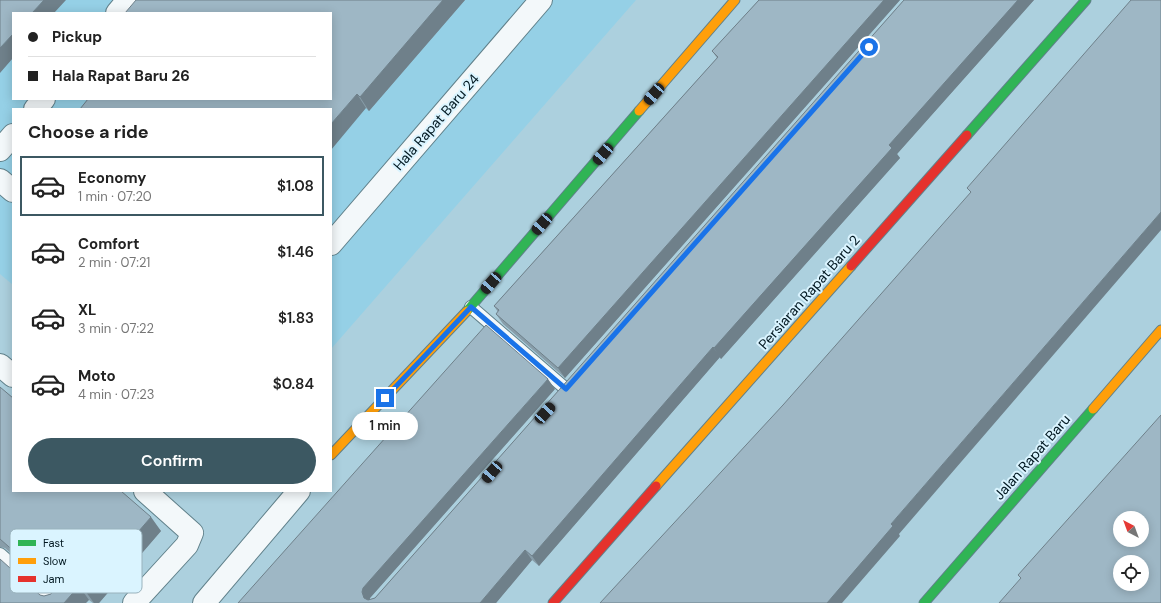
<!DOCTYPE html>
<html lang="en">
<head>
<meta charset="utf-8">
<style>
	:root { --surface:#fff; --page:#f6f6f6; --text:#222; --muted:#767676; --line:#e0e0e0; --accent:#3c5862 }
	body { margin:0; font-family:"DM Sans",sans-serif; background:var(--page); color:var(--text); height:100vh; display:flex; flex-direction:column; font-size:15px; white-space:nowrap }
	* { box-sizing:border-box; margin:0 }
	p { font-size:13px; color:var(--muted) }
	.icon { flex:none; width:22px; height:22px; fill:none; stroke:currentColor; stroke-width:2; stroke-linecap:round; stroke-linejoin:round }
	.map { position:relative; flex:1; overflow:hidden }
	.panel { position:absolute; left:12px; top:108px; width:320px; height:384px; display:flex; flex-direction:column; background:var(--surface); border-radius:0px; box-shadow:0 2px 10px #0003 }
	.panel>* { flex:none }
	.guide { position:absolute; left:12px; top:12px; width:320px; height:88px; border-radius:0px; box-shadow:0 2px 10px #0003; display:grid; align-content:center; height:88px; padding:0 16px; background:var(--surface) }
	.needle { width:26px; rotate:319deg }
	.fabs { position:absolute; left:1113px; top:511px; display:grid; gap:8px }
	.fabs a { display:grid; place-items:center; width:36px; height:36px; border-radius:50%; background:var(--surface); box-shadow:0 2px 10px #0003; font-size:20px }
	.end { position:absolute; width:18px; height:18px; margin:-9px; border:5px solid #1a73e8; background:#fff; box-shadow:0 0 0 2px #fff }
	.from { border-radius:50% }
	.bubble { position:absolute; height:28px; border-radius:14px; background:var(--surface); box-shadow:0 2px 10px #0003; font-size:13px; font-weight:600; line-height:28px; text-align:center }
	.car { position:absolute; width:12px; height:24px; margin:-12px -6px; border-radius:5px; box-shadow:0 0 3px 1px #0007; background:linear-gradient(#222 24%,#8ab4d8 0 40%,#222 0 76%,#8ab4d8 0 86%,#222 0) }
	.guide b { display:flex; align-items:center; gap:14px; height:38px; font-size:15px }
	.guide b+b { border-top:1px solid var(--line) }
	.guide i { width:10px; height:10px; background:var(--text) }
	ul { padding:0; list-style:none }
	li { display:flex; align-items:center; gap:12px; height:60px; margin:0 8px 6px; padding:0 8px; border:2px solid transparent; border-radius:0px }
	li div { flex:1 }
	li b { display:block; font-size:15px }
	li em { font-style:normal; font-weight:600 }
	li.current { border-color:var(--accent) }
	li>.icon { width:36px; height:36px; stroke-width:1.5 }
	h2 { padding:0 16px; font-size:18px; line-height:48px }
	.action { display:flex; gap:8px; margin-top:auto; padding:8px 16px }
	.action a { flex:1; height:46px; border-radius:24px; background:var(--accent); color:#fff; font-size:16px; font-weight:600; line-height:46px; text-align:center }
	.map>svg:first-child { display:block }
	.built { fill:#95d0e6; fill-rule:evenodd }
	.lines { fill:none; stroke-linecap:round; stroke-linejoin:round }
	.lane-casing { stroke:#60808a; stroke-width:14 }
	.street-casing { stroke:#60808a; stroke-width:24 }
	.fast-casing { stroke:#60808a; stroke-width:11 }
	.slow-casing { stroke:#60808a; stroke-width:11 }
	.jam-casing { stroke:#60808a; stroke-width:11 }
	.lane { stroke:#f3f8fa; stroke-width:12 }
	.street { stroke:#f3f8fa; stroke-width:22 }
	.fast { stroke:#30b455; stroke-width:9 }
	.slow { stroke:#ff9f0a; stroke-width:9 }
	.jam { stroke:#e5322d; stroke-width:9 }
	.wall { fill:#889da9 }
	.shaded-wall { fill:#6f808a }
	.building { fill:#9eb7c5; stroke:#6f808a; fill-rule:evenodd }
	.route { stroke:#1a73e8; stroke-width:5 }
	.labels { text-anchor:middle; stroke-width:4; stroke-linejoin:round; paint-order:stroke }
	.street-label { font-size:14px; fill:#001720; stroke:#daf4ff }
	.key { fill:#daf4ff; stroke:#99b2bc; stroke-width:1 }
	.key-label { font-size:11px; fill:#001720 }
</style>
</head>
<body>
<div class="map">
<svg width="1161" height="603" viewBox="0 0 1161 603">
	<rect width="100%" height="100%" fill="#acd0de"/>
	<path class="built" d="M 0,0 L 636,0 L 331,349 L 331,109 L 13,109 L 13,285 L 0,274 ZM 13,13 L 331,13 L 331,99 L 13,99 Z"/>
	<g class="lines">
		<defs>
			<path id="lane" d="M 471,307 L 566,389
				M 0,554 L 55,603"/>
			<path id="street" d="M 117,13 L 128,0
				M 35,109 L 44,99
				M 0,150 L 13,135
				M 0,180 L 13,191
				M 331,244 L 541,0
				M 0,365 L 13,376
				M 134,603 L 187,545 L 192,533 L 145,491
				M 204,603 L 299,491"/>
			<path id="fast" d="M 967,135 L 1086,0
				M 467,311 L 639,111
				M 924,603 L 1093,409"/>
			<path id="slow" d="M 639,111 L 735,0
				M 1093,409 L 1161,330
				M 331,455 L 467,311
				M 656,486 L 851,266"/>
			<path id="jam" d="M 851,266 L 967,135
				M 553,603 L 656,486"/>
		</defs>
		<use href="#lane" class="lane-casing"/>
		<use href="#street" class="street-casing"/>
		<use href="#fast" class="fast-casing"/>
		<use href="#slow" class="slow-casing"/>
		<use href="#jam" class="jam-casing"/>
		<use href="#lane" class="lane"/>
		<use href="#street" class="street"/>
		<use href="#fast" class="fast"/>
		<use href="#slow" class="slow"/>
		<use href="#jam" class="jam"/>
	</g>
	<path class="wall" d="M 136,0 L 465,0 L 369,111 L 366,108 L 331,99 Z
		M 759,0 L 900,0 L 565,378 L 503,324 L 496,314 L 498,312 L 494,306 L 717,58 L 712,51 Z
		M 904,0 L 1034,0 L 897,154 L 900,158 L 721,359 L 720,357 L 539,566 L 532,560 L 496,603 L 238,603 L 555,389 L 370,598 L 370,600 L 375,598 Z
		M 0,387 L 161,531 L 99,603 L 93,603 L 89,600 L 0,603 L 40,595 L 44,596 L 51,594 L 52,591 L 5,548 L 0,547 Z"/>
	<path class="shaded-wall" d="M 44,0 L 66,0 L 54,13 L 32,13 Z
		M 443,0 L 465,0 L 369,111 L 360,97 Z
		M 884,0 L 900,0 L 565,378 L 558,368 Z
		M 1018,0 L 1034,0 L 897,154 L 900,158 L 721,359 L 714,348 L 889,145 Z
		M 13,34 L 13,58 L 0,73 L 0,48 Z
		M 357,94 L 366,108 L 331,150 L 331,124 Z
		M 1161,212 L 1161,230 L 899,534 L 900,536 L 842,603 L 827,603 L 891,524 Z
		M 713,347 L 720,357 L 539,566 L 532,556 Z
		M 548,379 L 555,389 L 370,598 L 369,602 L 364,598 L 362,592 L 363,588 Z
		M 151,517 L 161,531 L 99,603 L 94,603 L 86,592 Z
		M 525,550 L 532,560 L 496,603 L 480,603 Z
		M 79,586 L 89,600 L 86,603 L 64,603 Z"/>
	<path class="building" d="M 0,0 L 44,0 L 32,13 L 13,13 L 13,34 L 0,48 Z
		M 136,0 L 443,0 L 360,97 L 357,94 L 331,124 L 331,109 L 80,109 L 88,99 L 331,99 L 331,13 L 125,13 Z
		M 759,0 L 884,0 L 558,368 L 496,314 L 499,310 L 494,306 L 718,57 L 712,51 Z
		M 904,0 L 1018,0 L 889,145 L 892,148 L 714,348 L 713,347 L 532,556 L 525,550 L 480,603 L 238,603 L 486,325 L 548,379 L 363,588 L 362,592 L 364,598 L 368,600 L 375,598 Z
		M 1131,0 L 1161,0 L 1161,212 L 891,524 L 893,526 L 827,603 L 600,603 L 783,405 L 971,192 L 967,188 Z
		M 0,387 L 13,398 L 13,491 L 121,491 L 151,517 L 86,592 L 79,586 L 64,603 L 0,603 L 0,559 L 40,595 L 44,596 L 51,594 L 53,590 L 50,583 L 0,539 Z
		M 1161,415 L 1161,603 L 999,603 L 1021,578 L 1018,575 ZM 1120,518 L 1142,518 L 1142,540 L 1120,540 ZM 1120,562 L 1142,562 L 1142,584 L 1120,584 Z"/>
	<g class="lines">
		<path class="route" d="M 385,398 L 471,307 L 566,389 L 869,47"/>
	</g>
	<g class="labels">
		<g class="street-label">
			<text transform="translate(436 122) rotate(-49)" y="5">Hala Rapat Baru 24</text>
			<text transform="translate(809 292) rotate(-49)" y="5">Persiaran Rapat Baru 2</text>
			<text transform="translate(1032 457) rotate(-49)" y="5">Jalan Rapat Baru</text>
		</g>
	</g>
	<rect x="10" y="529" width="132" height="64" rx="6" class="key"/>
	<rect x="18" y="540" width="18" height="6" fill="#30b455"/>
	<rect x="18" y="558" width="18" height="6" fill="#ff9f0a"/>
	<rect x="18" y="576" width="18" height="6" fill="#e5322d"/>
	<g class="key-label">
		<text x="43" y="547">Fast</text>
		<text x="43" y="565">Slow</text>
		<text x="43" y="583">Jam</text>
	</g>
</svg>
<div class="fabs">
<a><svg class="needle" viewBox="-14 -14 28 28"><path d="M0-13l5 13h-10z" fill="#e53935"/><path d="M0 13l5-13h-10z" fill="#767676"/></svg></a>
<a><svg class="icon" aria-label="locate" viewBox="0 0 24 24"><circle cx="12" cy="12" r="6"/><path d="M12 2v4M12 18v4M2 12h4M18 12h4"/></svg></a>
</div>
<i class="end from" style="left:869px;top:47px"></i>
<i class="end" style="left:385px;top:398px"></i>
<div class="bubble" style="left:352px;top:412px;width:66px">1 min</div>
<i class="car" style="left:654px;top:94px;rotate:221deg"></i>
<i class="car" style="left:603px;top:154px;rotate:221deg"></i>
<i class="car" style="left:542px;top:224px;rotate:221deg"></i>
<i class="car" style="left:491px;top:283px;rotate:221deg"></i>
<i class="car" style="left:545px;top:413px;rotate:42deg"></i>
<i class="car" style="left:492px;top:472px;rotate:221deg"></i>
<div class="guide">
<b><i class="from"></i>Pickup</b>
<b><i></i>Hala Rapat Baru 26</b>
</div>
<section class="panel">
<h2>Choose a ride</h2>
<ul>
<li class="current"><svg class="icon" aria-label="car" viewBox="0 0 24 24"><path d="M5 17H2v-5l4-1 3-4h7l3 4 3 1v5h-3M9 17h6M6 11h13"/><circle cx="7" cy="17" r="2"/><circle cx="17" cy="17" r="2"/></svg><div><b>Economy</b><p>1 min · 07:20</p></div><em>$1.08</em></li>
<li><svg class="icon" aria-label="car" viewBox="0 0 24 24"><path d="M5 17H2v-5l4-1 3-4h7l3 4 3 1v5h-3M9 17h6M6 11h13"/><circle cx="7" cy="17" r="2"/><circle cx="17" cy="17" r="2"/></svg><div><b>Comfort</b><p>2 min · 07:21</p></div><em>$1.46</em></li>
<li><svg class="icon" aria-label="car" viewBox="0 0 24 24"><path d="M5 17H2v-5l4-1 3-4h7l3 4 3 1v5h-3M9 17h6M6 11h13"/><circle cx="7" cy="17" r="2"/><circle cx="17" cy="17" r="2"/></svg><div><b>XL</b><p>3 min · 07:22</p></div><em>$1.83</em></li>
<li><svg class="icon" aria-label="car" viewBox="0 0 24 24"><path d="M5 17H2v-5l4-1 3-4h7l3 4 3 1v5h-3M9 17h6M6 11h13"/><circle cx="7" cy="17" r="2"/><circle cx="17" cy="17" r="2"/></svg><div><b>Moto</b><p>4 min · 07:23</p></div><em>$0.84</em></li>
</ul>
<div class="action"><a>Confirm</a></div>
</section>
</div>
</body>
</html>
